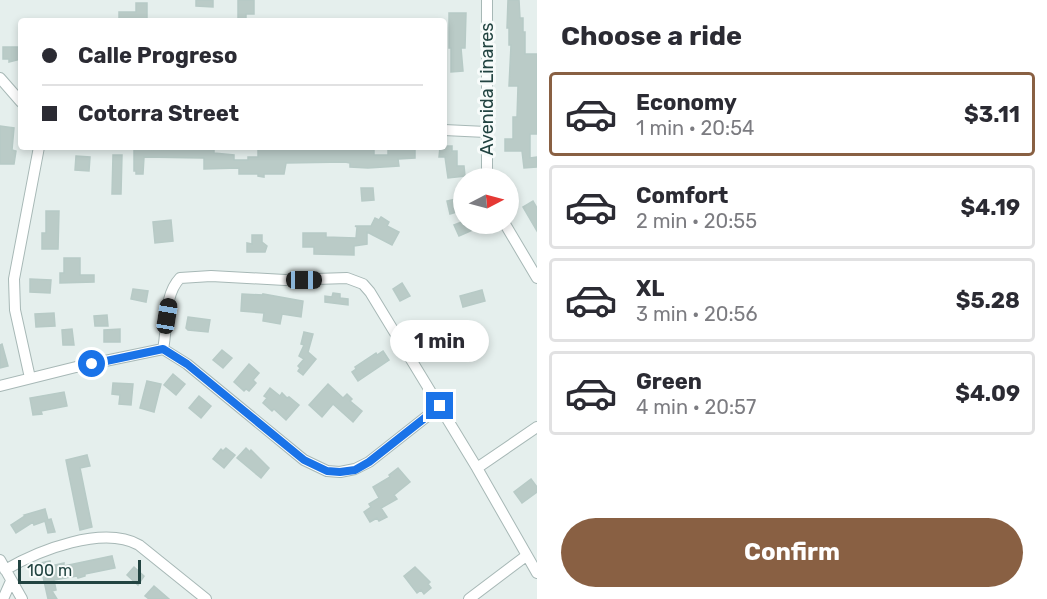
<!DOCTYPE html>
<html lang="en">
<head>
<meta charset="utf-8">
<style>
	:root { --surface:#fff; --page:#f7f7f7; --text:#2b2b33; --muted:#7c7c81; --line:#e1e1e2; --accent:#896043 }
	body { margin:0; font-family:Rubik,sans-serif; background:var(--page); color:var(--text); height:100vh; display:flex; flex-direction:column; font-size:22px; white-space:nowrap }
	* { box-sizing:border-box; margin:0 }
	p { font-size:20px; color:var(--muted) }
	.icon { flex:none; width:33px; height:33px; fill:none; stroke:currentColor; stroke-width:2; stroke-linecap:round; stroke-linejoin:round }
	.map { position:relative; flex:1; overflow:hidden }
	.panel { display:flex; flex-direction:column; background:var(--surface); width:510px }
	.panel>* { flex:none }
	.banner { position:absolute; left:18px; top:18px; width:429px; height:132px; border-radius:6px; box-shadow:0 3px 9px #0003; display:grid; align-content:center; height:132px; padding:0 24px; background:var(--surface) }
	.needle { width:39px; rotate:84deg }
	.tools { position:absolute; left:453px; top:168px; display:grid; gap:12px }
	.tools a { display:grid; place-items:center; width:66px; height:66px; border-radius:50%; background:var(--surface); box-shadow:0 3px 9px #0003; font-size:30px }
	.scale { position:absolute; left:18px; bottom:15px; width:123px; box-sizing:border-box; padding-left:6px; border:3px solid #224441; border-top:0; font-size:16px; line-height:21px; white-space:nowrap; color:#224441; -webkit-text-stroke:4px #f7fbfa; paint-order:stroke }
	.end { position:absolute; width:27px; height:27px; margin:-14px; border:8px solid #1a73e8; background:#fff; box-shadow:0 0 0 3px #fff }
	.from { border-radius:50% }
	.bubble { position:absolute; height:42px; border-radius:21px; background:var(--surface); box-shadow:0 3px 9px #0003; font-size:20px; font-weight:700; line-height:42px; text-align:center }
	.car { position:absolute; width:18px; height:36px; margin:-18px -9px; border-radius:8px; box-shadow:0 0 4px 2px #0007; background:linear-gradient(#222 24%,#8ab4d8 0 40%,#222 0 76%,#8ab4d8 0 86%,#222 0) }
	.banner b { display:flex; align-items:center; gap:21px; height:57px; font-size:22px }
	.banner b+b { border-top:2px solid var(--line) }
	.banner i { width:15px; height:15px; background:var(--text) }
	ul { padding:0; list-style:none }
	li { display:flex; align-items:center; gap:18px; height:84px; margin:0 12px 9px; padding:0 12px; border:3px solid var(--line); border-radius:6px }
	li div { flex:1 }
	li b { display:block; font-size:22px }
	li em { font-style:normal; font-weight:700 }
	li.active { border-color:var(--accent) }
	li>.icon { width:54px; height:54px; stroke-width:1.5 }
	h2 { padding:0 24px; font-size:27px; line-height:72px }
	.button { display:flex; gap:12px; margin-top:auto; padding:12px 24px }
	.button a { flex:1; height:69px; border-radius:36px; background:var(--accent); color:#fff; font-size:24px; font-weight:700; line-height:69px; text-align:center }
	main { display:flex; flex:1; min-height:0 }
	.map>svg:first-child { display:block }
	.building { fill:#bacbc7; stroke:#b7cac6; stroke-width:1.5 }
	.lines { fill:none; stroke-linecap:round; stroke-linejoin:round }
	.minor-casing { stroke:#a7b8b6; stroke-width:12 }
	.minor { stroke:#fff; stroke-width:10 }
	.route { stroke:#1a73e8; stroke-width:8 }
	.labels { text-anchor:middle; stroke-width:6; stroke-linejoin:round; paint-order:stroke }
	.street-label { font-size:18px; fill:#224441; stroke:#f7fbfa }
</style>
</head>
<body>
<main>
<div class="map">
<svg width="537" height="599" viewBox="0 0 537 599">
	<rect width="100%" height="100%" fill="#e5efed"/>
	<path class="building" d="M 196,0 L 213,0 L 213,7 L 196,6 Z
		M 238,0 L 254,0 L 254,14 L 246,14 L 246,19 L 238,19 Z
		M 508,0 L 519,0 L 520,18 L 523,18 L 523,32 L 525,32 L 525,54 L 537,54 L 537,134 L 530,134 L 530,158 L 537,157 L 537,167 L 524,168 L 522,151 L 505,151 L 505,139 L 513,139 L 513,117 L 517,117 L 518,86 L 509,86 L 511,45 L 509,45 L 509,28 L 507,28 Z
		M 136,3 L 147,3 L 147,21 L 119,21 L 119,12 L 136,12 Z
		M 449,13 L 466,13 L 465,48 L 461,48 L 463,71 L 451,72 L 451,48 L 449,48 Z
		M 3,47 L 21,47 L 21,59 L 9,62 L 9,59 L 3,59 Z
		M 0,126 L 14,128 L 12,150 L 16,151 L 14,164 L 0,164 Z
		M 444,146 L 452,146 L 452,151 L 457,151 L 457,166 L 464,166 L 465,176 L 448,178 L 445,157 L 439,157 L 440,147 Z
		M 169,147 L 214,147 L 214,153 L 234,155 L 234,160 L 248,160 L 248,157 L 258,157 L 258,148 L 374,148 L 374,155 L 388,155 L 388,148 L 415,147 L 415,158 L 398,159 L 399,166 L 368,168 L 350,167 L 350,163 L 345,162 L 286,163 L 284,174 L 264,174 L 264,177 L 258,176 L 258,174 L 239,174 L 239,168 L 204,169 L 204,158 L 202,158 L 144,157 L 143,174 L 136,174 L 136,171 L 134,171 L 134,149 L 169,150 Z
		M 113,155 L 122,155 L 121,194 L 112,194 Z
		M 76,156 L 90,157 L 89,171 L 75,170 Z
		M 361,188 L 373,188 L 374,200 L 362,201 Z
		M 464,197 L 464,206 L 459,208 L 460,211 L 450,214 L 447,201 Z
		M 533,201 L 537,208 L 537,231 L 523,207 Z
		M 46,211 L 59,211 L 58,249 L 42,249 L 42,233 L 46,233 Z
		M 381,217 L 389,222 L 387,226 L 399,232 L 392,245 L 367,232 L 367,244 L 354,246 L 354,255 L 314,254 L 314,247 L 303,247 L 303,233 L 326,233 L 326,237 L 356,238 L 357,227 L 355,226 L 371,226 L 375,218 L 379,220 Z
		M 171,220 L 173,241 L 155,243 L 153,222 Z
		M 464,221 L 464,224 L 486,224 L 459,236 L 454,225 Z
		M 252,235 L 262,235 L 262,242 L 267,246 L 265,252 L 247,252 L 247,243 L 252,244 Z
		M 64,258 L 80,258 L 80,275 L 94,275 L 94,282 L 60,283 L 60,273 L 64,273 Z
		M 30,279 L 51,280 L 50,293 L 30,292 Z
		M 402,283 L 410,296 L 400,301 L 393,289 Z
		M 133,289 L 148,291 L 146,302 L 131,299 Z
		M 482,290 L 485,301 L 463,307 L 460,296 Z
		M 333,293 L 340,294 L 340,298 L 348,299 L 348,305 L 325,302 L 325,296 L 332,297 Z
		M 242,294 L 263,295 L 263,294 L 303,301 L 301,317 L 282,314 L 280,324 L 263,321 L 264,313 L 241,311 Z
		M 54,313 L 55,326 L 36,327 L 35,314 Z
		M 107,315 L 108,326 L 95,326 L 94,316 Z
		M 188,317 L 210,320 L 208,332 L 188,330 L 186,328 Z
		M 72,329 L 74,345 L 63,345 L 62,330 Z
		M 120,329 L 120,342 L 104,342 L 104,330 Z
		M 304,332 L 313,334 L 308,352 L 316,359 L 303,375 L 298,371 L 300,368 L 298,366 L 304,359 L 299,356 L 304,345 L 301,344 Z
		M 2,344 L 8,366 L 0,368 L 0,345 Z
		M 222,350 L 232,358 L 223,368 L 213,360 Z
		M 383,351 L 389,360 L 358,381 L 352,372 L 356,369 L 355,367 L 376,353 L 377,355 Z
		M 249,364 L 259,373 L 253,380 L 256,383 L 249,391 L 246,389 L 244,391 L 234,382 Z
		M 173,374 L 185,384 L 176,395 L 164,385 Z
		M 147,381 L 161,384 L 154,412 L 140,408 Z
		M 113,383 L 133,384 L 131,405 L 119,404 L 120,395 L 112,394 Z
		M 328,384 L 343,398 L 347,394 L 352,399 L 350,401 L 362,411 L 353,422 L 333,404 L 322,417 L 309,405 Z
		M 270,388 L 280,396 L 282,393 L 287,398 L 289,397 L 299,405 L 286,420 L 274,409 L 272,411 L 263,403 L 267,398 L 264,396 Z
		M 64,392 L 67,406 L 41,411 L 42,414 L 33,415 L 30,398 Z
		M 199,396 L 211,406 L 201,418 L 189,408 Z
		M 226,448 L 235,455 L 224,468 L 213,459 L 221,449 L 223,451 Z
		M 246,448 L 250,452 L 251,450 L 269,468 L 261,478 L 237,458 Z
		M 87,455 L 90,466 L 80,468 L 92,527 L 80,530 L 66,460 Z
		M 398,468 L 410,482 L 394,495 L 397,499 L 381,508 L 387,517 L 379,521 L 377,518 L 370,522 L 364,512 L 371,507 L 369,504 L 379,498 L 373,487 L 390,477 L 389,475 Z
		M 531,479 L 537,487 L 537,492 L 522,503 L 514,492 Z
		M 45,509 L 48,520 L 51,519 L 55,532 L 48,533 L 45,521 L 34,525 L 33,522 L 16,533 L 11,525 L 25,516 L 24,515 Z
		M 112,556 L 115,568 L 85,574 L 85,576 L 78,578 L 77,576 L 54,580 L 56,590 L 52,591 L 57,599 L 48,599 L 40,563 L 50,561 L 51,566 L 64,563 L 64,566 Z
		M 134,567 L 144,576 L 138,585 L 127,575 Z
		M 415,567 L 430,582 L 428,584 L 431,588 L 424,594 L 421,590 L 417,593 L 404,576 Z
		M 154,586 L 169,599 L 149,599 L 145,596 Z"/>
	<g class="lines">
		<defs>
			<path id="minor" d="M 0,78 L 21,102
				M 444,130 L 486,132
				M 487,178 L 487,0
				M 505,224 L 537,278
				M 163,349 L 187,364 L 304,460 L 327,471 L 340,472 L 355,469 L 369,462 L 440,406
				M 30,378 L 15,310 L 14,279 L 39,147
				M 0,386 L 76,367 L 163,349 C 168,326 163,296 180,278 L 211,276 L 285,280 L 347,278 L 363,284 L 370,292 L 477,468 L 537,573
				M 477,468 L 537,427
				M 0,560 L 22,599
				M 5,570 C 39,550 103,525 139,545 L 206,599
				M 3,599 L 11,581
				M 469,599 L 526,556"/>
		</defs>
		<use href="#minor" class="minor-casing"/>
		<use href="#minor" class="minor"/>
	</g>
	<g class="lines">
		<path class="route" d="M 92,364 L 163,349 L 187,364 L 304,460 L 327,471 L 340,472 L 355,470 L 369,462 L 440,406"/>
	</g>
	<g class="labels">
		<g class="street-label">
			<text transform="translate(487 89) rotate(-90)" y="6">Avenida Linares</text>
		</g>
	</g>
</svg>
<div class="tools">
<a><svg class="needle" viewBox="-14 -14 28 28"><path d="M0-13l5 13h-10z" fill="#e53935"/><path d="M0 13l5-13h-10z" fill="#7c7c81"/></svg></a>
</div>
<div class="scale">100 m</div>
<i class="end from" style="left:92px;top:364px"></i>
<i class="end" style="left:440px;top:406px"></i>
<div class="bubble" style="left:390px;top:320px;width:99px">1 min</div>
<i class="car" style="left:304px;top:280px;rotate:90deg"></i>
<i class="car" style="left:167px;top:316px;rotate:9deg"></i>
<div class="banner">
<b><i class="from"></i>Calle Progreso</b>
<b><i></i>Cotorra Street</b>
</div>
</div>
<section class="panel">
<h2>Choose a ride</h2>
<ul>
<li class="active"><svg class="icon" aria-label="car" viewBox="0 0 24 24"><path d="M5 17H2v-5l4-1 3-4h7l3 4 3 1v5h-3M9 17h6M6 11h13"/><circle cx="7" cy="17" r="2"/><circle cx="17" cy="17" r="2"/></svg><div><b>Economy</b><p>1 min · 20:54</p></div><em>$3.11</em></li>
<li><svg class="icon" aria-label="car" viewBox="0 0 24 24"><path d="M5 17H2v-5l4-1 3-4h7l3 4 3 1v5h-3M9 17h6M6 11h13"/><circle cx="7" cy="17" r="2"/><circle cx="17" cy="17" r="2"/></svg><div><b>Comfort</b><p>2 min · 20:55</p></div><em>$4.19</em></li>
<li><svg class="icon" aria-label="car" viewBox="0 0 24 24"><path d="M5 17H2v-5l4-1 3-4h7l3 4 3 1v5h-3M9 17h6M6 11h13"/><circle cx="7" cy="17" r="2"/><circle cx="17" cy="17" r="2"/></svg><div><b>XL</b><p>3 min · 20:56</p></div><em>$5.28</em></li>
<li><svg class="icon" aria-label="car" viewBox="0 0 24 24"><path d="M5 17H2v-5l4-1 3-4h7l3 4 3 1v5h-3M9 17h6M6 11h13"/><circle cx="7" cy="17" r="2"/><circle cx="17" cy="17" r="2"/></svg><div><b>Green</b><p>4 min · 20:57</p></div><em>$4.09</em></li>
</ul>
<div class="button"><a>Confirm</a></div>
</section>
</main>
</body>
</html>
